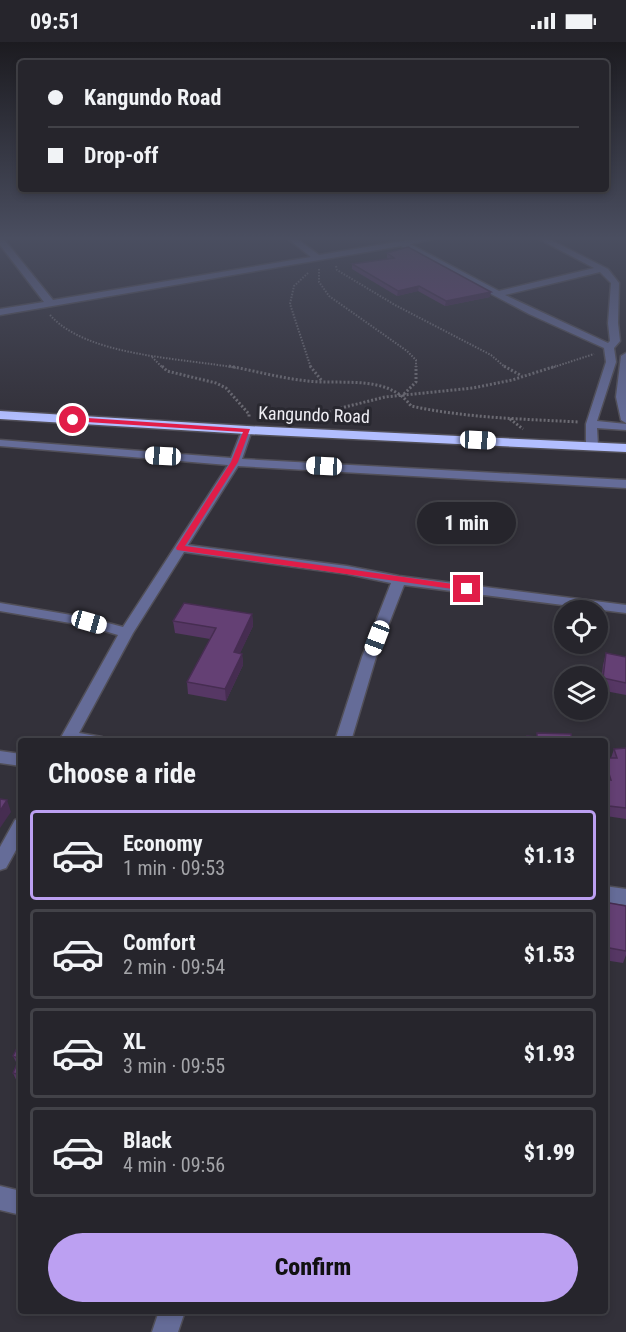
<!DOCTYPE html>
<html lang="en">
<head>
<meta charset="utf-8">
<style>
	:root { --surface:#26252c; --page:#2e2d34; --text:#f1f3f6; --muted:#a4a5a9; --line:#424248; --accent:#bca0f2 }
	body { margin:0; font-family:"Roboto Condensed",sans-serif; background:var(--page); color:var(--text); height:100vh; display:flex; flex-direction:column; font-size:22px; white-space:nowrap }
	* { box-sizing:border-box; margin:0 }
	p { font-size:20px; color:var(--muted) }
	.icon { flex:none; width:33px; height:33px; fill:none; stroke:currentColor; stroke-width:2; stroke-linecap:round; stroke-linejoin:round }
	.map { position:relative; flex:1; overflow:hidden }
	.panel { position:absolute; left:18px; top:696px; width:590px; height:576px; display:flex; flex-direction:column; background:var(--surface); border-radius:6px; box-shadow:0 3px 9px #0003,0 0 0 2px var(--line) }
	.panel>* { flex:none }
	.top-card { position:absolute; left:18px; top:18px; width:591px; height:132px; border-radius:6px; box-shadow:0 3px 9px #0003,0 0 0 2px var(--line); display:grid; align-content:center; height:132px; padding:0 30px; background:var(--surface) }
	.tools { position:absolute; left:554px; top:558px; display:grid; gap:12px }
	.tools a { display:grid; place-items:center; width:54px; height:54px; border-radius:50%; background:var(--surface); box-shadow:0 3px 9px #0003,0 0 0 2px var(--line); font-size:30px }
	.end { position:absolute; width:27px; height:27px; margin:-14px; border:8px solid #e11d48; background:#fff; box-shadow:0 0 0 3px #fff }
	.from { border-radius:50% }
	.bubble { position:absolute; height:42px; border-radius:21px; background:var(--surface); box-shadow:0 3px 9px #0003,0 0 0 2px var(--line); font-size:20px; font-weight:800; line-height:42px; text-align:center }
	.car { position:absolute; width:18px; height:36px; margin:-18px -9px; border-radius:8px; box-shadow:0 0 4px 2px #0007; background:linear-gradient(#fff 24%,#345 0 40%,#fff 0 76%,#345 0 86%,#fff 0) }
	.top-card b { display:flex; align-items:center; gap:21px; height:57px; font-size:22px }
	.top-card b+b { border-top:2px solid var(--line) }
	.top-card i { width:15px; height:15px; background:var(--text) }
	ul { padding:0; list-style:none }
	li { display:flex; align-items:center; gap:18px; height:90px; margin:0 12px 9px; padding:0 18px; border:3px solid var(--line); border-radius:6px }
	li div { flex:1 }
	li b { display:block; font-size:22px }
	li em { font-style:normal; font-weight:800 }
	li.selected { border-color:var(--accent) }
	li>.icon { width:54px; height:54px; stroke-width:1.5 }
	h2 { padding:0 30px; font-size:27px; line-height:72px }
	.button { display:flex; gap:12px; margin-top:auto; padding:12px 30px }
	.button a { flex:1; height:69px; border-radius:36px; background:var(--accent); color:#111; font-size:24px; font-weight:800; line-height:69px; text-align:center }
	.status { display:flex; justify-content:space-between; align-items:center; height:42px; padding:0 30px; background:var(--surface); direction:ltr }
	.status svg { height:16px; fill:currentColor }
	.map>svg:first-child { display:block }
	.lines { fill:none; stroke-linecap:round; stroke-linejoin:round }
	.street-casing { stroke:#514f58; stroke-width:3 }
	.highway-casing { stroke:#514f58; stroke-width:3 }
	.path-far1 { stroke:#6c6b73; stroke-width:2; stroke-dasharray:1.5 1.5; stroke-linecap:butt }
	.path { stroke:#6c6b73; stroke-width:3; stroke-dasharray:2 2; stroke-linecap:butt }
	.street { fill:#656c98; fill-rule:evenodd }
	.highway { fill:#b2beff; fill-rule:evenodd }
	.wall { fill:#563764 }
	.shaded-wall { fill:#462d51 }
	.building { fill:#644074; stroke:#462d51; stroke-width:1.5 }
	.route { fill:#e11d48 }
	.labels { text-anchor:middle; stroke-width:6; stroke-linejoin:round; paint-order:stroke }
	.far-street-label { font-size:18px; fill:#eeedf3; stroke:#292830 }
</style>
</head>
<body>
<div class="status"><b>09:51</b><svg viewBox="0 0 49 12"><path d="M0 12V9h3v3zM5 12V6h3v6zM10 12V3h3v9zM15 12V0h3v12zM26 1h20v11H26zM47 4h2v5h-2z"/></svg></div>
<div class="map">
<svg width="626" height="1290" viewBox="0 0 626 1290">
	<rect width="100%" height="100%" fill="#33313a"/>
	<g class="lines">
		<defs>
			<path id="street" d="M 0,196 L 3,196 L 53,258 L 311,215 L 287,196 L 296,196 L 319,213 L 420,196 L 438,196 L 410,202 L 499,249 L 594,226 L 537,196 L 547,196 L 608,227 L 619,241 L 618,281 L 620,299 L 614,306 L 616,320 L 597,379 L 626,382 L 626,388 L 597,386 L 598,404 L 592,407 L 586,404 L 586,382 L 606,320 L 604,306 L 529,272 L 401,204 L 0,273 L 0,267 L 44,260 L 0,203 ZM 600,230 L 611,241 L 608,281 L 610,299 L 608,301 L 505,253 Z
				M 626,311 L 626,381 L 621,378 L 616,355 L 621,314 Z
				M 247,385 L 252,388 L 242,417 L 626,438 L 626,446 L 238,424 L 188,503 L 347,524 L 399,534 L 626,563 L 626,571 L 404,543 L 376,615 L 351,699 L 335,699 L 362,615 L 391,541 L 347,532 L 184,510 L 133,591 L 79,691 L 102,695 L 104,699 L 59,699 L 118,593 L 88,584 L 0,569 L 0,561 L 89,576 L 123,585 L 228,423 L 0,404 L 0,398 L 231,416 L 242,388 Z
				M 0,709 L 21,712 L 21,724 L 0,721 Z
				M 21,776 L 21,799 L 6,826 L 0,828 L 0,805 L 15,778 Z
				M 604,844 L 626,847 L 626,863 L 604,860 Z
				M 0,1144 L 21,1149 L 21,1173 L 0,1168 Z
				M 159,1269 L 185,1269 L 178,1290 L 152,1290 Z"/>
			<path id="highway" d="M 0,369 L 247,384 L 626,402 L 626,410 L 247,392 L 0,377 Z"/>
		</defs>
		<use href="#street" class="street-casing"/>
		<use href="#highway" class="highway-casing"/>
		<path class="path-far1" d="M 336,224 L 337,228 L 395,263 L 491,313 L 506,326
			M 319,227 L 319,240 L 329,254 L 407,309 L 416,318 L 416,326
			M 308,231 L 294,244 L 290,262 L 311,326
			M 50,273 C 87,315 184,316 237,326
			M 152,315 L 163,326
			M 551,326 L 594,312"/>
		<path class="path" d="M 162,324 L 167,329 L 216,341 L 226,346 L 249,372 L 249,376
			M 229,324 C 255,329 281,336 307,339 C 341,343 388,332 411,364 C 466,376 523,377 579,380
			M 310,324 L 322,339
			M 504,324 L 522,334
			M 404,352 L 416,340 L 416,324
			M 310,377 L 337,367 L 385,355 L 473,346 L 512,338 L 556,324
			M 510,377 L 523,387"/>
		<use href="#street" class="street"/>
		<use href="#highway" class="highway"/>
	</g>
	<path class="wall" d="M 387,211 L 490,255 L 445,264 L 418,249 L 397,254 L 352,227 L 352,222 L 388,217 L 387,216 Z
		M 252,572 L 253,584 L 240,611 L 242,612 L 243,623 L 226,659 L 188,652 L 187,640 L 210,597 L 175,591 L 173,579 Z
		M 606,611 L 626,615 L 626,653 L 600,648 L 603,623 Z
		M 626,706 L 626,777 L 606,774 L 606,767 L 604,767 L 604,716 L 611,716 L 614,707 Z
		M 604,860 L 626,864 L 626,913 L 623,921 L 604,918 Z
		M 21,1000 L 21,1042 L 18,1042 L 13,1031 L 17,1022 L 13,1014 Z"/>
	<path class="shaded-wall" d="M 419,244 L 418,249 L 397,254 L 398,249 Z
		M 491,250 L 490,255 L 445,264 L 446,259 Z
		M 252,572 L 253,584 L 235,622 L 234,610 Z
		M 242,612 L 243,623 L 226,659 L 225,647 Z
		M 7,758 L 11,770 L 0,786 L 0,769 Z"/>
	<path class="building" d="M 408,205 L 491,250 L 446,259 L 419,244 L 398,249 L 352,222 L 394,216 L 387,211 Z
		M 184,561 L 252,572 L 234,610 L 242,612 L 225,647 L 187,640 L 216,586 L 173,579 Z
		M 606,611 L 626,615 L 626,641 L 603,636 Z
		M 537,691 L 571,692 L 572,699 L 527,699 L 527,694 L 537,695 Z
		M 626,706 L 626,766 L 609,764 L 609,756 L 604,756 L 604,737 L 611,738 L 604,716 L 617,716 L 614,707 Z
		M 0,757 L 7,758 L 0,769 Z
		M 604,860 L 626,864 L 626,909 L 604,905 Z
		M 20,1000 L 21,1000 L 21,1033 L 13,1031 L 19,1017 L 13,1014 Z"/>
	<linearGradient id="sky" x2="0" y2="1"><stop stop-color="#1c1b20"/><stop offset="0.52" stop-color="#4a4e60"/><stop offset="1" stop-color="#4a4e60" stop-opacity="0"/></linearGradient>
	<rect width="626" height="377" fill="url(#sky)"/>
	<path class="route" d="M 73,375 L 250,387 L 238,420 L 185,504 L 467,544 L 471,547 L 467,549 L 177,508 L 176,506 L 231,420 L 243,390 L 71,379 Z"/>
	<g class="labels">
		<g class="far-street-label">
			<text transform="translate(314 373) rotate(2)" y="6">Kangundo Road</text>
		</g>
	</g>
</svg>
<div class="tools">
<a><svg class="icon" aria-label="locate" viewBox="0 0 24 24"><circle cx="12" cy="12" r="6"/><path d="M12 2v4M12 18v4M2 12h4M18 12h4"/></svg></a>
<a><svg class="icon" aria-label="layers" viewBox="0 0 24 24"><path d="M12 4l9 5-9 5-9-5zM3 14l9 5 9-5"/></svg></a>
</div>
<i class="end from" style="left:73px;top:378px"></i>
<i class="end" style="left:467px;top:547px"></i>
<div class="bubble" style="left:417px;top:460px;width:99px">1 min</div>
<i class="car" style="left:478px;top:398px;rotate:93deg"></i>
<i class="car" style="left:163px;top:414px;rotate:273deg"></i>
<i class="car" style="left:324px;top:424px;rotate:273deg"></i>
<i class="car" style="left:89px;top:580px;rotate:106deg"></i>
<i class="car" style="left:377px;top:596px;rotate:201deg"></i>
<div class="top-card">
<b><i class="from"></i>Kangundo Road</b>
<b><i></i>Drop-off</b>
</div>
<section class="panel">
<h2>Choose a ride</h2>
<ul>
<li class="selected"><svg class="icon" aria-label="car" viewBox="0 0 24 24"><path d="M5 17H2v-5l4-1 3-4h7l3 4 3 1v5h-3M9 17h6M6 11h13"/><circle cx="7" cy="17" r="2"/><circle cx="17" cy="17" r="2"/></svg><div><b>Economy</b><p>1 min · 09:53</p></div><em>$1.13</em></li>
<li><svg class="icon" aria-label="car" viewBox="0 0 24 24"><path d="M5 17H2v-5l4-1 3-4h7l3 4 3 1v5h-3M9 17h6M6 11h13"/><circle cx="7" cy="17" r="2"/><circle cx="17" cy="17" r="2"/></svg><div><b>Comfort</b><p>2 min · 09:54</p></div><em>$1.53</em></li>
<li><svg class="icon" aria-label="car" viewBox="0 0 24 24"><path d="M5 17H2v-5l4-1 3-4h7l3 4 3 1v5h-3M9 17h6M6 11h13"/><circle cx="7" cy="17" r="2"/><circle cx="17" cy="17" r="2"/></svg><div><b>XL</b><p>3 min · 09:55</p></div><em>$1.93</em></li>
<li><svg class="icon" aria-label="car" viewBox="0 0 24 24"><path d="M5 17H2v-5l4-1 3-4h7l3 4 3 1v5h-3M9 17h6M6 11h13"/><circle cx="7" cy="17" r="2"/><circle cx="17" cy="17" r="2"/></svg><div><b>Black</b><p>4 min · 09:56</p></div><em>$1.99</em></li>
</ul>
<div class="button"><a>Confirm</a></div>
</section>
</div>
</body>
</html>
